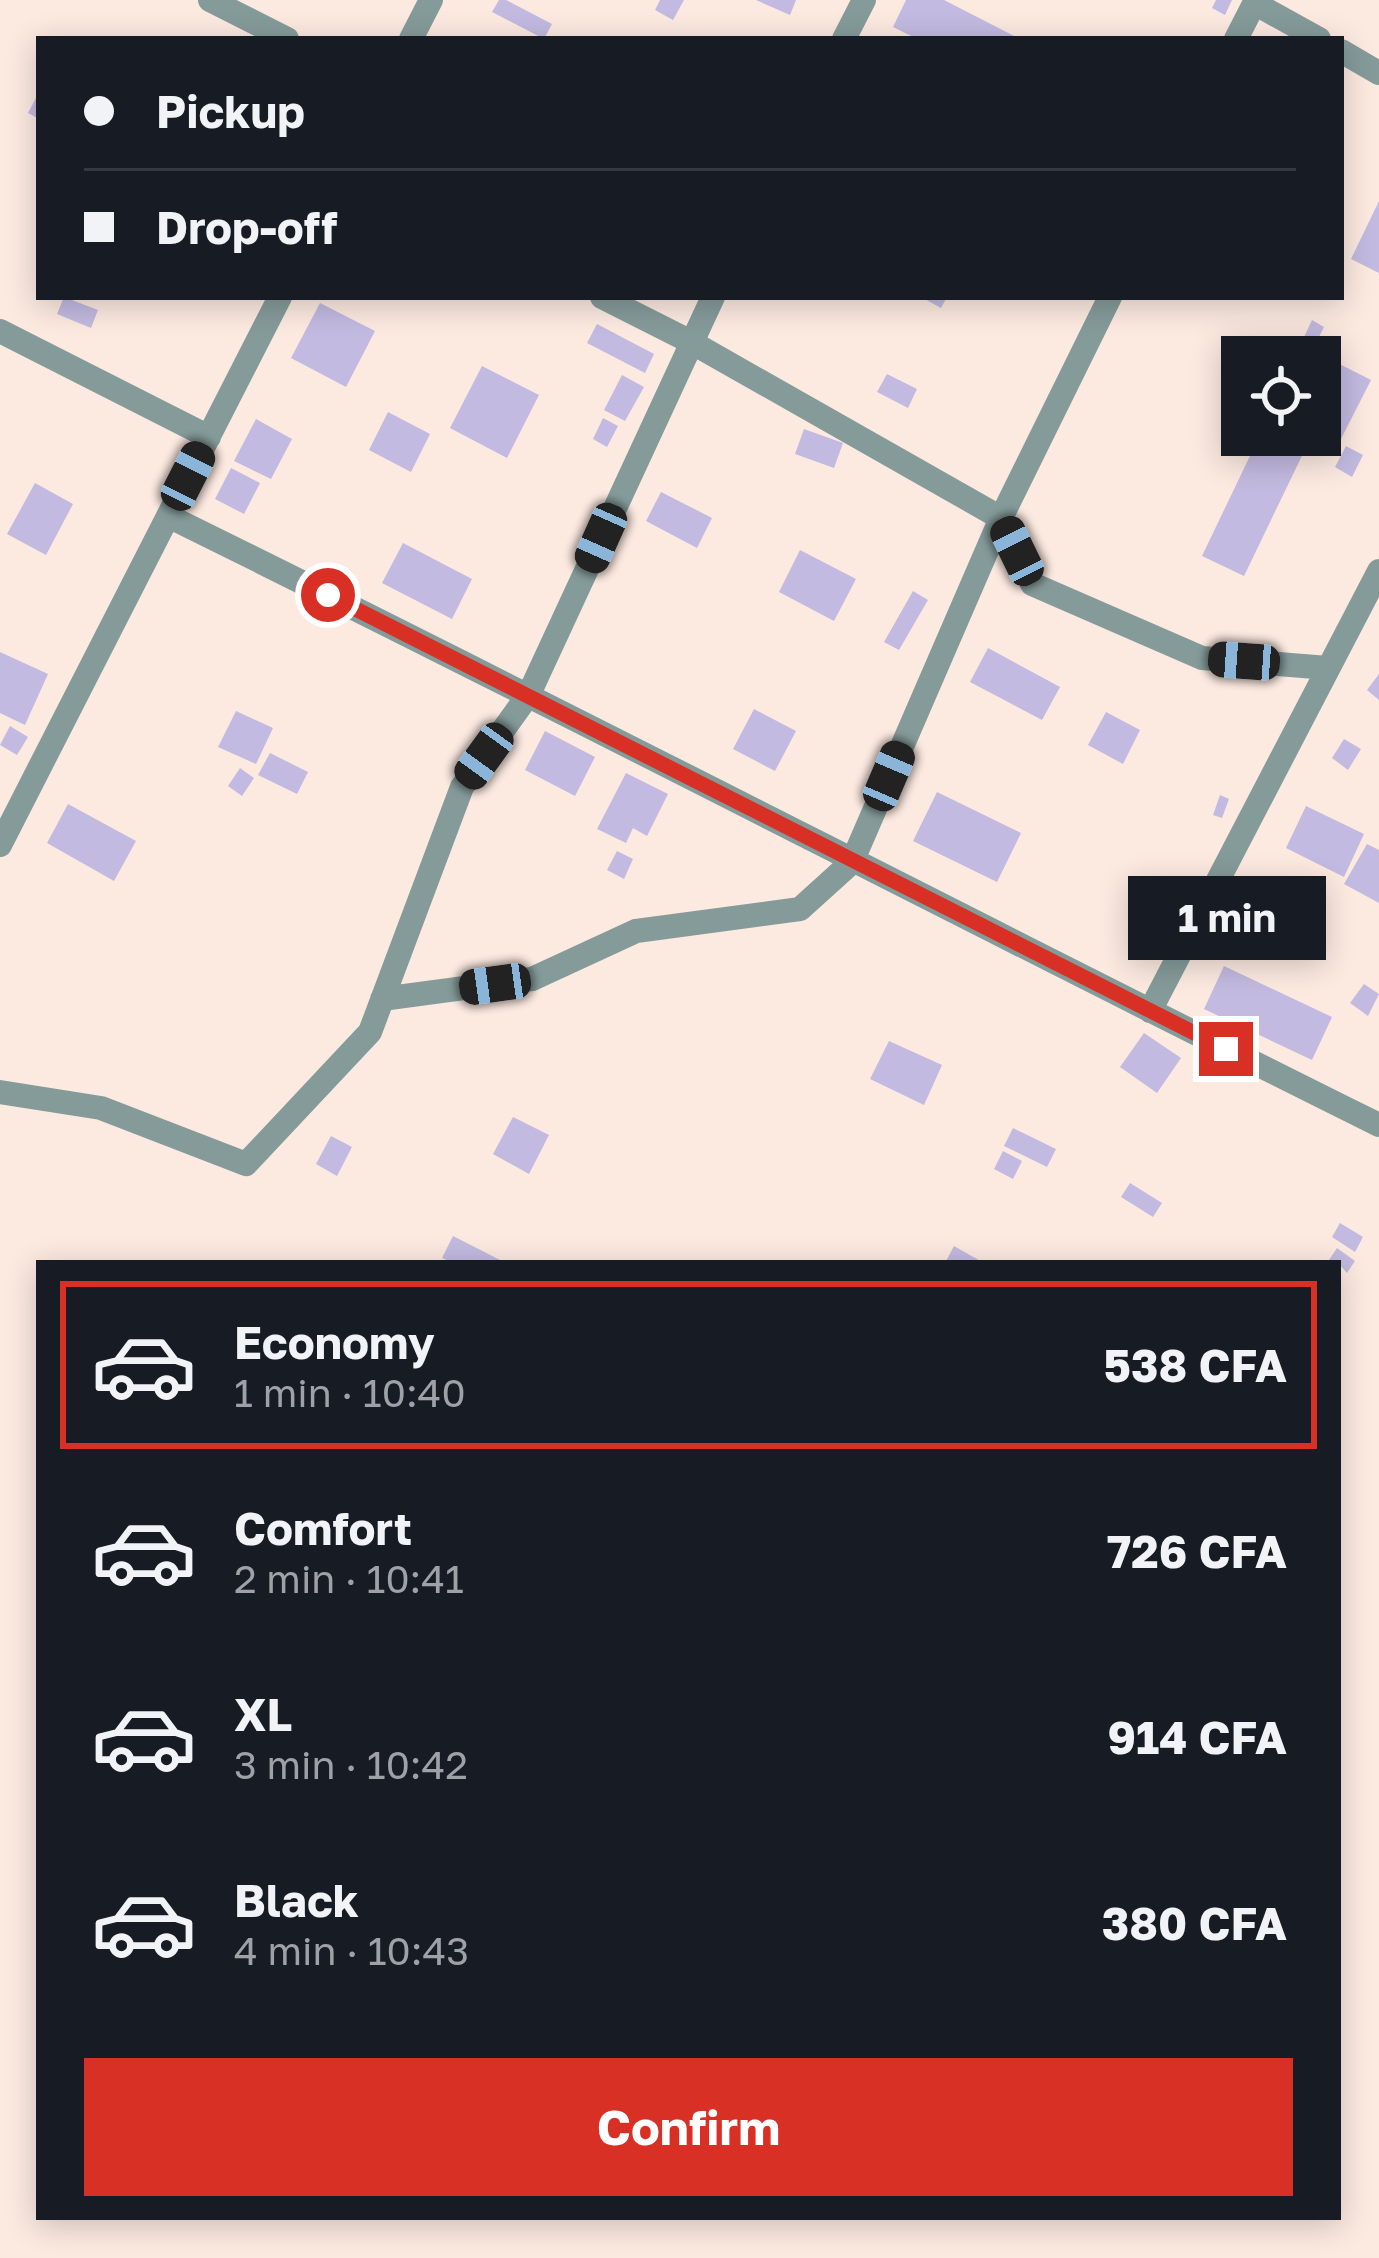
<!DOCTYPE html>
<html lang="en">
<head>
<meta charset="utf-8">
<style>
	:root { --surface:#171b24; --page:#20242c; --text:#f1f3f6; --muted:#9ea1a6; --line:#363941; --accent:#d93025 }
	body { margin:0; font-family:"Golos Text",sans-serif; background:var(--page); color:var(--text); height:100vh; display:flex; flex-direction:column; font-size:45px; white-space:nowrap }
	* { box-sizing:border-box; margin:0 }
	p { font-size:39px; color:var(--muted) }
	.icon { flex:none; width:66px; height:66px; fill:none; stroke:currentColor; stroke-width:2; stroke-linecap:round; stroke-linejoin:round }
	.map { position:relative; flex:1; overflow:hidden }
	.details { position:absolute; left:36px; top:1260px; width:1305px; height:960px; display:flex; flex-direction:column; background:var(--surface); border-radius:0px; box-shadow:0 6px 30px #0003 }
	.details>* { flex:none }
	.banner { position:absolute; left:36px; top:36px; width:1308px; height:264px; border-radius:0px; box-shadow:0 6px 30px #0003; display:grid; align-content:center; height:264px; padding:0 48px; background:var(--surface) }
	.buttons { position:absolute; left:1221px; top:336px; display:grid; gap:24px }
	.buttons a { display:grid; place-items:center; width:120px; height:120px; border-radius:0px; background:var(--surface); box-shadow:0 6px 30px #0003; font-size:60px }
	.end { position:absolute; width:54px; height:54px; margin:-27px; border:15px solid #d93025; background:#fff; box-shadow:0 0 0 6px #fff }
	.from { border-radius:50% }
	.bubble { position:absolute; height:84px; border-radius:0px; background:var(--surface); box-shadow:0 6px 30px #0003; font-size:39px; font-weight:700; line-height:84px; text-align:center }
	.car { position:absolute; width:36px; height:72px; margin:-36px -18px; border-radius:15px; box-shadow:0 0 9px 3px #0007; background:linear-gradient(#222 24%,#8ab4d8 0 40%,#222 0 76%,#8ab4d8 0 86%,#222 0) }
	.banner b { display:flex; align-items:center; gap:42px; height:114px; font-size:45px }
	.banner b+b { border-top:3px solid var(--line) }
	.banner i { width:30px; height:30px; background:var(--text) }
	ul { padding:21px 0 0; list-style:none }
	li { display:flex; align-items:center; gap:36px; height:168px; margin:0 24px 18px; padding:0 24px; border:6px solid transparent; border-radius:0px }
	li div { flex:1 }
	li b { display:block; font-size:45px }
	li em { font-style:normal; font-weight:700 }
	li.on { border-color:var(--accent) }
	li>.icon { width:108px; height:108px; stroke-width:1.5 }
	.button { display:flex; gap:24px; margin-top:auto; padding:24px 48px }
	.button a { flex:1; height:138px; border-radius:0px; background:var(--accent); color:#fff; font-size:48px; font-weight:700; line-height:138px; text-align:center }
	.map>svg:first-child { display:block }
	.building { fill:#c2bae0 }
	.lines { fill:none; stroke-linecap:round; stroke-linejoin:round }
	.street { stroke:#859b9a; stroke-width:24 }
	.route { stroke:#d93025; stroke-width:15 }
</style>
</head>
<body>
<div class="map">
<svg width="1379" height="2258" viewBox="0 0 1379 2258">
	<rect width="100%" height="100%" fill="#fceae1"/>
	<path class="building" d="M 499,0 L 506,0 L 552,24 L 544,39 L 492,12 Z
		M 660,0 L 684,0 L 673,20 L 655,10 Z
		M 756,0 L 796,0 L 790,15 Z
		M 906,0 L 944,0 L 1020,39 L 917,39 L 893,27 Z
		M 1216,0 L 1232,0 L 1225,15 L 1212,8 Z
		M 39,92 L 39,119 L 28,113 Z
		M 1379,201 L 1379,273 L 1351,259 Z
		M 64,297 L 98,310 L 91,328 L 57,314 Z
		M 921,297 L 947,297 L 941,308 Z
		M 320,303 L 375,331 L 346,387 L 291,358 Z
		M 1312,320 L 1324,327 L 1316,343 L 1304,337 Z
		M 597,324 L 654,354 L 645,373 L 587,343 Z
		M 1306,347 L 1371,380 L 1341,439 L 1320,428 L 1320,357 L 1301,357 Z
		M 482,366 L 539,395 L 507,458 L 450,428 Z
		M 887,374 L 917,389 L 908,408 L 877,392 Z
		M 622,375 L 644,387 L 625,421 L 604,410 Z
		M 388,412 L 430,434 L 411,472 L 369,450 Z
		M 603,418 L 618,426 L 607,447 L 593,439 Z
		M 256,419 L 292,439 L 271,479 L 234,461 Z
		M 804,429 L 843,443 L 834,468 L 795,454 Z
		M 1260,435 L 1312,435 L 1244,576 L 1202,556 Z
		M 1346,446 L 1363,455 L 1352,477 L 1335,467 Z
		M 231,468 L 260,483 L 244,514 L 215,499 Z
		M 35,483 L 73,504 L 46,555 L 7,534 Z
		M 661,492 L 712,518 L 697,548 L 646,521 Z
		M 403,543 L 472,579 L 452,619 L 382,583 Z
		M 800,550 L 856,579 L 834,621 L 779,592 Z
		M 913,591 L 928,600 L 899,650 L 884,642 Z
		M 988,648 L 1060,687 L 1042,720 L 970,682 Z
		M 0,652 L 48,674 L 25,725 L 0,713 Z
		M 1379,674 L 1379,700 L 1367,690 Z
		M 754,709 L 796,731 L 775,771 L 733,749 Z
		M 236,711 L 273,728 L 256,764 L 218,747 Z
		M 1106,712 L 1140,730 L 1123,764 L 1088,745 Z
		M 10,726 L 28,737 L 17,755 L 0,745 Z
		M 545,731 L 595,757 L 575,796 L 525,770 Z
		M 1344,739 L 1361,749 L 1348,770 L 1332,758 Z
		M 270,753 L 308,772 L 297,794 L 258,775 Z
		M 240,768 L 254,778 L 242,796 L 228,786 Z
		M 626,773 L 668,794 L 647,836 L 633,828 L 626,843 L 597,829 Z
		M 937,792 L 1021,833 L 997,882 L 913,841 Z
		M 1220,795 L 1229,799 L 1222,818 L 1213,815 Z
		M 68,804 L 136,841 L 114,881 L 47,843 Z
		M 1306,806 L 1364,834 L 1344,877 L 1286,848 Z
		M 1367,844 L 1379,850 L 1379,903 L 1344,884 Z
		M 617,851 L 633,859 L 624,879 L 607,870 Z
		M 1224,966 L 1332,1017 L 1312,1060 L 1204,1009 Z
		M 1364,984 L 1379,994 L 1368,1016 L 1350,1003 Z
		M 1144,1033 L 1181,1058 L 1157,1093 L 1120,1067 Z
		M 889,1041 L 942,1065 L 924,1105 L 870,1079 Z
		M 513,1117 L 549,1135 L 529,1174 L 493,1154 Z
		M 1013,1128 L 1056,1149 L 1047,1167 L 1004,1146 Z
		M 331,1136 L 352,1147 L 337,1176 L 316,1164 Z
		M 1003,1151 L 1022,1161 L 1013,1179 L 994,1169 Z
		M 1130,1183 L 1162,1203 L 1153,1217 L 1121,1197 Z
		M 1340,1223 L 1363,1237 L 1355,1252 L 1332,1237 Z
		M 453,1236 L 506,1263 L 453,1263 L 442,1258 Z
		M 954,1246 L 984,1263 L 945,1263 Z
		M 1337,1248 L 1355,1261 L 1347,1273 L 1338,1263 L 1329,1260 Z"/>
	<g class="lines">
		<path class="street" d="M 210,0 L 287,39
			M 1254,3 L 1319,39
			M 411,39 L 431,0
			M 844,39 L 864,0
			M 1236,39 L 1256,0
			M 1341,51 L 1379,73
			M 602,297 L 691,342 L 1001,518 L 1032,584 L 1202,658 L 1328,668
			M 0,331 L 209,437
			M 168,516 C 573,715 974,924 1379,1125
			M 0,845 L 280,297
			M 382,999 L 532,979 L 636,931 L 800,909 L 852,862 L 1001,518 L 1110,297
			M 1150,1011 L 1379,571
			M 0,1092 L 101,1108 L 246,1164 L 370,1032 L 462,787 L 529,694 L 713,297"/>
	</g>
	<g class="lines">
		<path class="route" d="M 328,595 L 1226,1049"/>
	</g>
</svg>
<div class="buttons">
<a><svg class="icon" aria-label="locate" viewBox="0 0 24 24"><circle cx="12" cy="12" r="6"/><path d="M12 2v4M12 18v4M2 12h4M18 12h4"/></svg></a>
</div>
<i class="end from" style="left:328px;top:595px"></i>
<i class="end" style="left:1226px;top:1049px"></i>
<div class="bubble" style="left:1128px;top:876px;width:198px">1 min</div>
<i class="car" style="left:188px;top:476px;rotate:27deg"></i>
<i class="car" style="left:601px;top:538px;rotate:204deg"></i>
<i class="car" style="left:1017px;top:551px;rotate:334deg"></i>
<i class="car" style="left:1244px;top:661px;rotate:274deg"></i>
<i class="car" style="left:484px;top:756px;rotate:216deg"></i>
<i class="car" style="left:889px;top:776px;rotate:23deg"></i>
<i class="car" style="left:495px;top:984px;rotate:262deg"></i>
<div class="banner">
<b><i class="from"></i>Pickup</b>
<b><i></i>Drop-off</b>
</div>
<section class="details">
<ul>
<li class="on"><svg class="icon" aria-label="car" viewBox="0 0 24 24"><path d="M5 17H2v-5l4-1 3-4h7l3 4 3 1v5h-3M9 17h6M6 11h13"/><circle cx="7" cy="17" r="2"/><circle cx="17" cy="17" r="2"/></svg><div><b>Economy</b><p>1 min · 10:40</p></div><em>538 CFA</em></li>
<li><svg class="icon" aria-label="car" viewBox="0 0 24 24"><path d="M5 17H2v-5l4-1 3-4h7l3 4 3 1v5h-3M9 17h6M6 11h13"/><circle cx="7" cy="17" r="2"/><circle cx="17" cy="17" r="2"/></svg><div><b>Comfort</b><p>2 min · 10:41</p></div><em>726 CFA</em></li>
<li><svg class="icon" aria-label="car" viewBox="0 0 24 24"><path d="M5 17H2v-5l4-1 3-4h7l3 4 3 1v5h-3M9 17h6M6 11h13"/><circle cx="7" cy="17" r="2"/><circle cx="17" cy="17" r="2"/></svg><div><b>XL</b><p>3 min · 10:42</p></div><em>914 CFA</em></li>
<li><svg class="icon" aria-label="car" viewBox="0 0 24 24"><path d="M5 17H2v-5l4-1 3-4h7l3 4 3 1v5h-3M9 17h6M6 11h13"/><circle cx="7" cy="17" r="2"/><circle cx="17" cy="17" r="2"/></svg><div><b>Black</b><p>4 min · 10:43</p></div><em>380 CFA</em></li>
</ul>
<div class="button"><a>Confirm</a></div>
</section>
</div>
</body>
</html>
